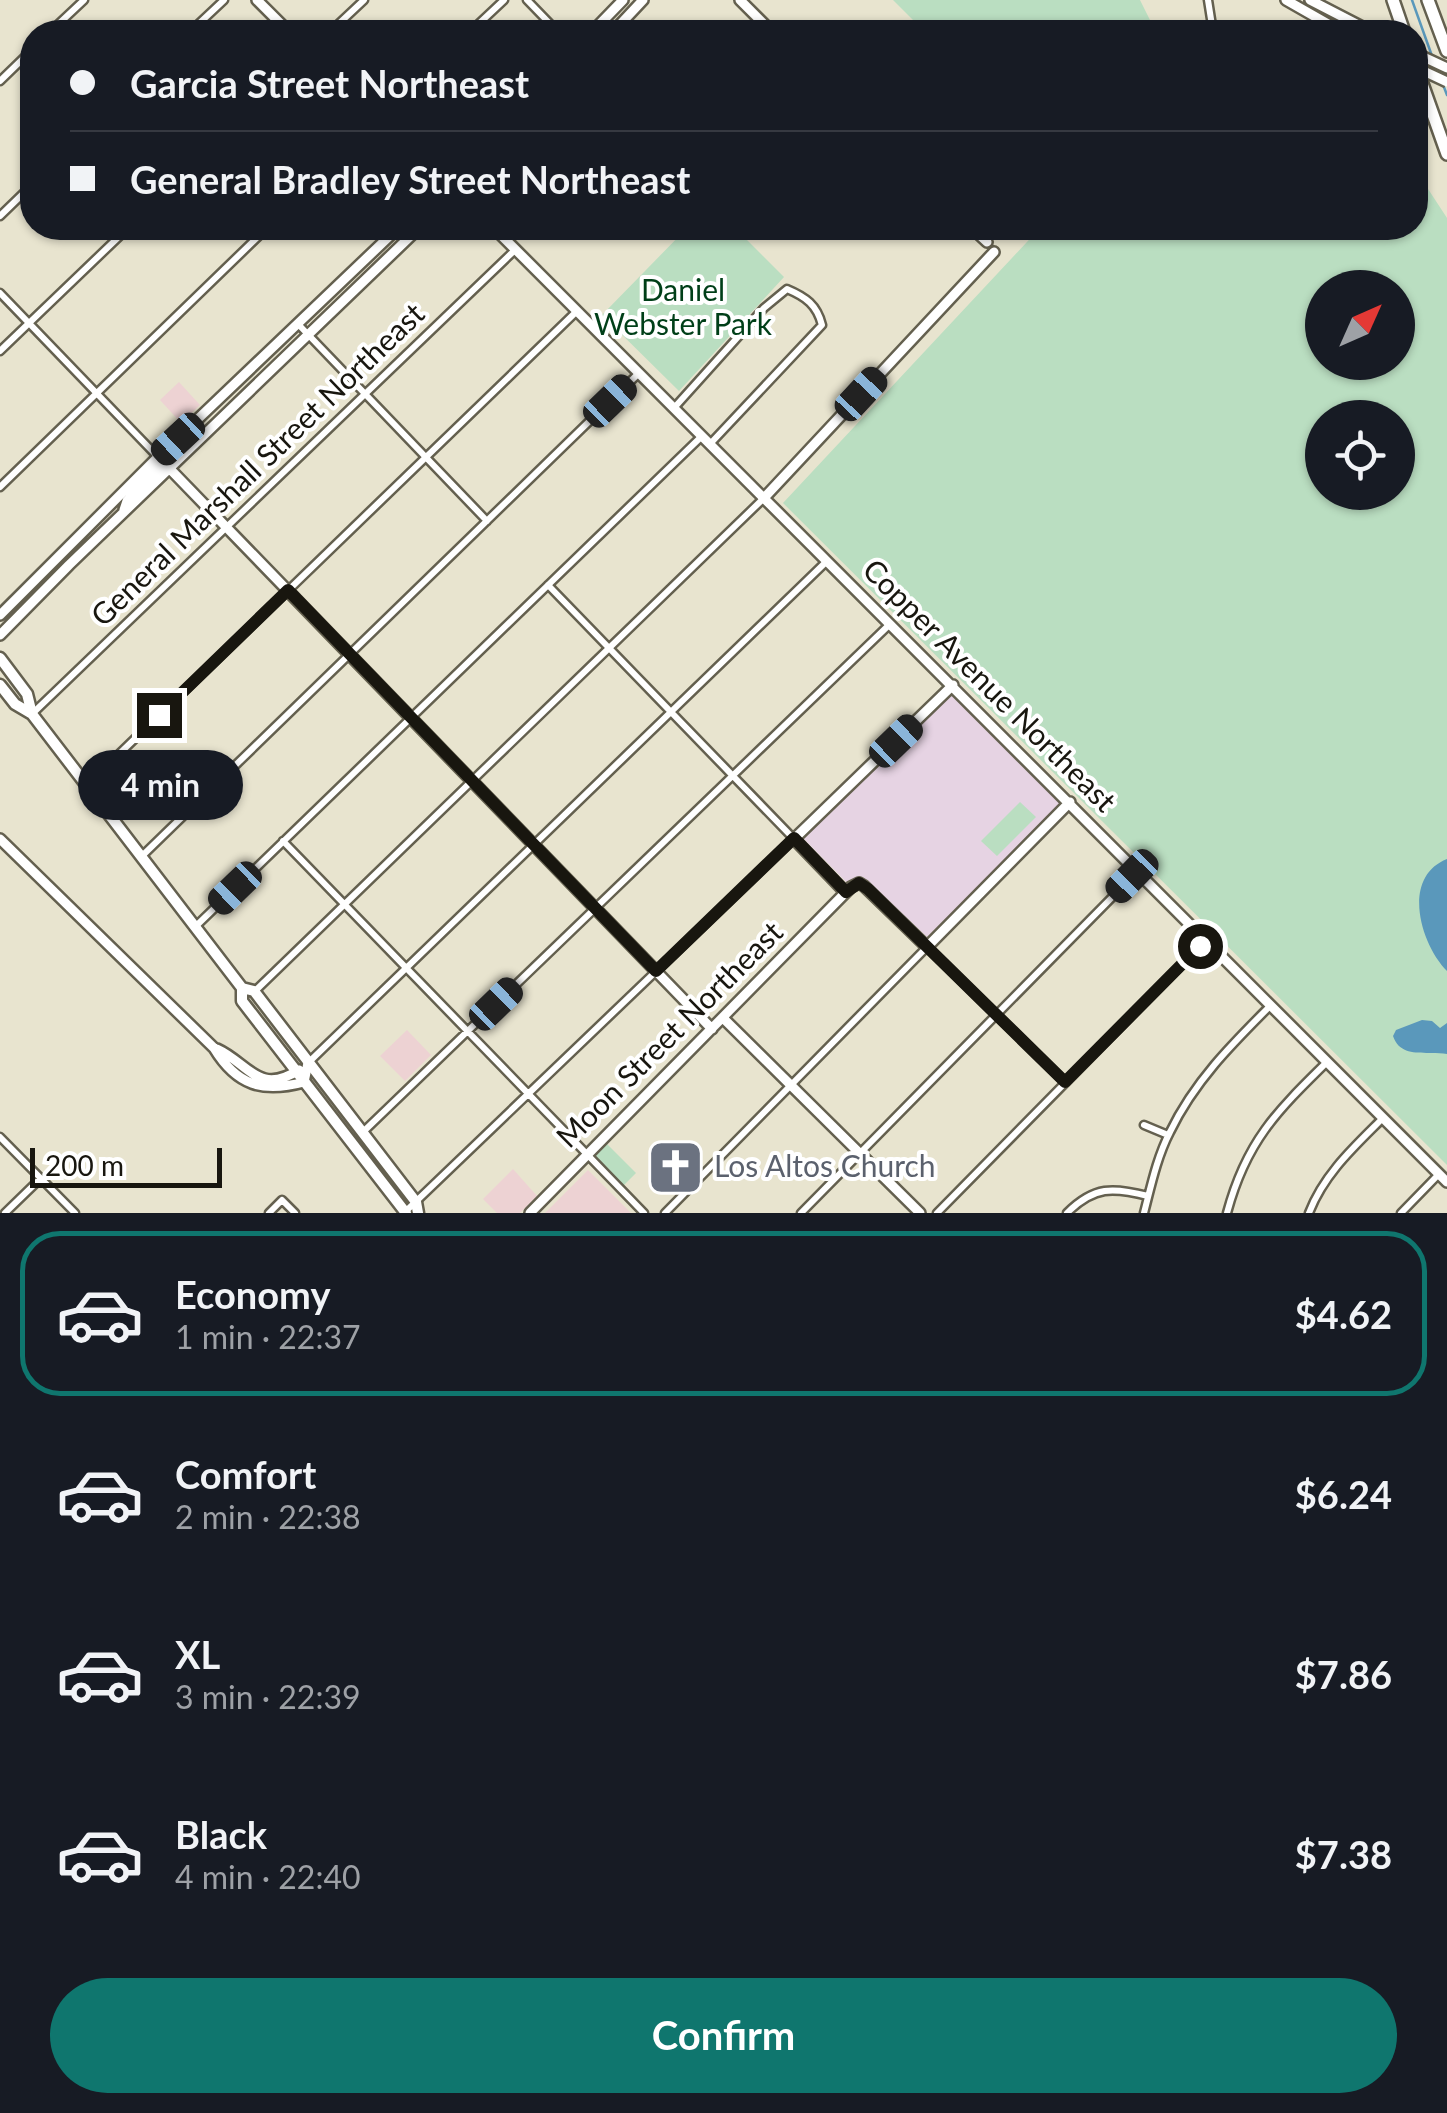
<!DOCTYPE html>
<html lang="en">
<head>
<meta charset="utf-8">
<style>
	:root { --surface:#171b24; --page:#20242c; --text:#f1f3f6; --muted:#9ea1a6; --line:#363941; --accent:#0f766e }
	body { margin:0; font-family:Lato,sans-serif; background:var(--page); color:var(--text); height:100vh; display:flex; flex-direction:column; font-size:38px; white-space:nowrap }
	* { box-sizing:border-box; margin:0 }
	p { font-size:32px; color:var(--muted) }
	.icon { flex:none; width:55px; height:55px; fill:none; stroke:currentColor; stroke-width:2; stroke-linecap:round; stroke-linejoin:round }
	.map { position:relative; height:1213px; overflow:hidden }
	.drawer { display:flex; flex-direction:column; background:var(--surface); flex:1 }
	.drawer>* { flex:none }
	.guide { position:absolute; left:20px; top:20px; width:1408px; height:220px; border-radius:40px; box-shadow:0 2px 8px #0004; display:grid; align-content:center; height:220px; padding:0 50px; background:var(--surface) }
	.needle { width:65px; rotate:45deg }
	.controls { position:absolute; left:1305px; top:270px; display:grid; gap:20px }
	.controls a { display:grid; place-items:center; width:110px; height:110px; border-radius:50%; background:var(--surface); box-shadow:0 2px 8px #0004; font-size:50px }
	.scale { position:absolute; left:30px; bottom:25px; width:192px; box-sizing:border-box; padding-left:10px; border:5px solid #18160f; border-top:0; font-size:28px; line-height:35px; white-space:nowrap; color:#18160f; -webkit-text-stroke:8px #fff; paint-order:stroke }
	.end { position:absolute; width:45px; height:45px; margin:-22px; border:12px solid #18160f; background:#fff; box-shadow:0 0 0 5px #fff }
	.from { border-radius:50% }
	.bubble { position:absolute; height:70px; border-radius:35px; background:var(--surface); box-shadow:0 2px 8px #0004; font-size:32px; font-weight:700; line-height:70px; text-align:center }
	.car { position:absolute; width:30px; height:60px; margin:-30px -15px; border-radius:12px; box-shadow:0 0 8px 2px #0007; background:linear-gradient(#222 24%,#8ab4d8 0 40%,#222 0 76%,#8ab4d8 0 86%,#222 0) }
	.guide b { display:flex; align-items:center; gap:35px; height:95px; font-size:38px }
	.guide b+b { border-top:2px solid var(--line) }
	.guide i { width:25px; height:25px; background:var(--text) }
	ul { padding:18px 0 0; list-style:none }
	li { display:flex; align-items:center; gap:30px; height:165px; margin:0 20px 15px; padding:0 30px; border:5px solid transparent; border-radius:40px }
	li div { flex:1 }
	li b { display:block; font-size:38px }
	li em { font-style:normal; font-weight:700 }
	li.current { border-color:var(--accent) }
	li>.icon { width:90px; height:90px; stroke-width:1.5 }
	.primary-button { display:flex; gap:20px; margin-top:auto; padding:20px 50px }
	.primary-button a { flex:1; height:115px; border-radius:60px; background:var(--accent); color:#fff; font-size:40px; font-weight:700; line-height:115px; text-align:center }
	.map>svg:first-child { display:block }
	.industrial { fill:#edd2d3 }
	.education { fill:#e6d3e3 }
	.green { fill:#badec1; fill-rule:evenodd }
	.water { fill:#5a98bb }
	.lines { fill:none; stroke-linecap:round; stroke-linejoin:round }
	.stream { stroke:#5a98bb; stroke-width:2.5 }
	.street-casing { stroke:#64604f; stroke-width:11 }
	.secondary-casing { stroke:#64604f; stroke-width:14 }
	.primary-casing { stroke:#64604f; stroke-width:15 }
	.highway-casing { stroke:#64604f; stroke-width:16 }
	.street { stroke:#fff; stroke-width:6 }
	.secondary { stroke:#fff; stroke-width:9 }
	.primary { stroke:#fff; stroke-width:10 }
	.highway { stroke:#fff; stroke-width:11 }
	.secondary-bridge-casing { stroke:#64604f; stroke-width:14; stroke-linecap:butt }
	.secondary-bridge { stroke:#fff; stroke-width:9 }
	.route { stroke:#18160f; stroke-width:12 }
	.labels { text-anchor:middle; stroke-width:8; stroke-linejoin:round; paint-order:stroke }
	.park-label { font-size:30px; fill:#003f18; stroke:#fff }
	.street-label { font-size:30px; fill:#18160f; stroke:#fff }
	.worship-label { font-size:30px; fill:#5b616d; stroke:#fff; text-anchor:start }
</style>
</head>
<body>
<div class="map">
<svg width="1447" height="1213" viewBox="0 0 1447 1213">
	<rect width="100%" height="100%" fill="#e8e4cf"/>
	<path class="industrial" d="M 179,382 L 200,405 L 181,423 L 160,400 Z
		M 407,1030 L 431,1055 L 405,1081 L 380,1056 Z
		M 513,1169 L 537,1196 L 520,1213 L 497,1213 L 483,1199 Z
		M 588,1170 L 631,1213 L 545,1213 Z"/>
	<path class="education" d="M 952,691 L 1064,803 L 927,937 L 863,877 L 848,884 L 802,837 Z"/>
	<path class="green" d="M 893,0 L 1140,0 L 1156,32 L 925,32 Z
		M 1415,169 L 1447,218 L 1447,1165 L 783,503 L 1040,228 L 1415,228 ZM 1322,288 L 1398,288 L 1398,362 L 1322,362 ZM 1322,418 L 1398,418 L 1398,492 L 1322,492 Z
		M 687,228 L 735,228 L 784,277 L 679,391 L 602,315 Z
		M 1020,802 L 1036,817 L 997,856 L 981,841 Z
		M 606,1143 L 636,1173 L 623,1186 L 594,1156 Z"/>
	<path class="water" d="M 1447,859 L 1447,971 C 1420,944 1401,877 1447,859 Z
		M 1422,1020 L 1432,1021 L 1440,1028 L 1447,1023 L 1447,1054 C 1428,1050 1401,1060 1393,1036 L 1396,1030 Z"/>
	<g class="lines">
		<path class="stream" d="M 1412,0 L 1432,56
			M 1442,82 L 1447,95"/>
		<defs>
			<path id="street" d="M 527,0 L 558,32
				M 1208,0 L 1213,32
				M 50,32 L 84,0
				M 190,32 L 224,0
				M 330,32 L 364,0
				M 470,32 L 504,0
				M 0,81 L 32,50
				M 0,216 L 32,185
				M 0,293 L 158,457
				M 298,324 L 487,521
				M 0,351 L 128,228
				M 674,408 L 764,308 L 787,289 C 806,297 817,305 822,325 L 710,444
				M 0,487 L 267,228
				M 33,713 L 516,249
				M 87,785 L 577,311
				M 283,841 L 644,1213
				M 142,856 L 639,373
				M 196,926 L 702,436
				M 255,991 L 764,498
				M 308,1063 L 827,561
				M 1144,1125 L 1168,1135
				M 363,1132 L 890,624
				M 0,1137 L 75,1213
				M 405,1212 L 794,839 L 548,585
				M 5,1213 L 40,1179
				M 269,1213 L 282,1200 L 295,1213
				M 665,1213 L 927,947 L 1065,1082
				M 801,1213 L 1137,872
				M 937,1213 L 1206,940
				M 1067,1213 C 1094,1186 1113,1187 1148,1196
				M 1144,1213 C 1151,1186 1157,1157 1170,1132 C 1194,1082 1231,1045 1270,1006
				M 1227,1213 C 1246,1142 1276,1112 1327,1062
				M 1309,1213 C 1324,1174 1354,1147 1383,1118
				M 1401,1213 L 1439,1174"/>
			<path id="secondary" d="M 257,0 L 289,32
				M 740,0 L 772,32
				M 1286,0 L 1342,32
				M 1310,0 L 1372,32
				M 592,32 L 623,0
				M 613,32 L 643,0
				M 1415,53 L 1447,68
				M 494,228 L 1447,1182
				M 972,228 L 987,242
				M 197,420 L 191,435 L 169,458 L 167,463 L 169,468 L 712,1029
				M 764,498 L 994,252
				M 124,510 L 127,501 L 160,467 L 158,457
				M 0,615 L 158,457 L 398,228
				M 0,635 L 69,565 L 419,228
				M 0,839 L 214,1048 C 237,1086 263,1093 304,1082 L 308,1063
				M 845,892 L 794,839 L 953,685
				M 723,1018 L 920,1213
				M 217,1049 C 248,1063 258,1096 299,1070
				M 530,1213 L 851,887 L 859,883 L 864,886 L 927,947 L 1070,802"/>
			<path id="primary" d="M 0,658 L 27,694 L 32,714
				M 0,685 L 15,704 L 32,714 L 242,988 L 242,1001 L 406,1213
				M 242,988 L 254,991 L 416,1202 L 418,1213"/>
			<path id="highway" d="M 1393,0 L 1404,32
				M 1428,0 L 1447,51
				M 1415,64 L 1447,154"/>
		</defs>
		<use href="#street" class="street-casing"/>
		<use href="#secondary" class="secondary-casing"/>
		<use href="#primary" class="primary-casing"/>
		<use href="#highway" class="highway-casing"/>
		<use href="#street" class="street"/>
		<use href="#secondary" class="secondary"/>
		<use href="#primary" class="primary"/>
		<use href="#highway" class="highway"/>
		<defs>
			<path id="secondary-bridge" d="M 1415,67 L 1447,82"/>
		</defs>
		<use href="#secondary-bridge" class="secondary-bridge-casing"/>
		<use href="#secondary-bridge" class="secondary-bridge"/>
	</g>
	<g class="lines">
		<path class="route" d="M 159,715 L 288,590 L 656,971 L 794,838 L 846,892 L 859,883 L 868,889 L 1065,1082 L 1200,946"/>
	</g>
	<defs>
		<symbol id="church-square" viewBox="-11 -11 22 22"><rect x="-9" y="-9" width="18" height="18" rx="4" fill="#6b7280" stroke="#fff"/><path d="M-1.2-6h2.4v3.5h3.3v2.4h-3.3V6h-2.4V-.1h-3.3v-2.4h3.3Z" fill="#fff"/></symbol>
	</defs>
	<g fill-rule="evenodd">
		<use href="#church-square" x="644" y="1136" width="63" height="63"/>
	</g>
	<g class="labels">
		<g class="park-label">
			<text x="683" y="301">Daniel<tspan x="683" dy="34">Webster Park</tspan></text>
		</g>
		<g class="street-label">
			<text transform="translate(258 465) rotate(-44)" y="10">General Marshall Street Northeast</text>
			<text transform="translate(989 686) rotate(45)" y="10">Copper Avenue Northeast</text>
			<text transform="translate(670 1035) rotate(-45)" y="10">Moon Street Northeast</text>
		</g>
		<g class="worship-label">
			<text x="714" y="1177">Los Altos Church</text>
		</g>
	</g>
</svg>
<div class="controls">
<a><svg class="needle" viewBox="-14 -14 28 28"><path d="M0-13l5 13h-10z" fill="#e53935"/><path d="M0 13l5-13h-10z" fill="#9ea1a6"/></svg></a>
<a><svg class="icon" aria-label="locate" viewBox="0 0 24 24"><circle cx="12" cy="12" r="6"/><path d="M12 2v4M12 18v4M2 12h4M18 12h4"/></svg></a>
</div>
<div class="scale">200 m</div>
<i class="end from" style="left:1200px;top:946px"></i>
<i class="end" style="left:159px;top:715px"></i>
<div class="bubble" style="left:78px;top:750px;width:165px">4 min</div>
<i class="car" style="left:861px;top:394px;rotate:43deg"></i>
<i class="car" style="left:610px;top:401px;rotate:46deg"></i>
<i class="car" style="left:178px;top:439px;rotate:227deg"></i>
<i class="car" style="left:896px;top:741px;rotate:46deg"></i>
<i class="car" style="left:1132px;top:876px;rotate:224deg"></i>
<i class="car" style="left:235px;top:888px;rotate:226deg"></i>
<i class="car" style="left:496px;top:1004px;rotate:46deg"></i>
<div class="guide">
<b><i class="from"></i>Garcia Street Northeast</b>
<b><i></i>General Bradley Street Northeast</b>
</div>
</div>
<section class="drawer">
<ul>
<li class="current"><svg class="icon" aria-label="car" viewBox="0 0 24 24"><path d="M5 17H2v-5l4-1 3-4h7l3 4 3 1v5h-3M9 17h6M6 11h13"/><circle cx="7" cy="17" r="2"/><circle cx="17" cy="17" r="2"/></svg><div><b>Economy</b><p>1 min · 22:37</p></div><em>$4.62</em></li>
<li><svg class="icon" aria-label="car" viewBox="0 0 24 24"><path d="M5 17H2v-5l4-1 3-4h7l3 4 3 1v5h-3M9 17h6M6 11h13"/><circle cx="7" cy="17" r="2"/><circle cx="17" cy="17" r="2"/></svg><div><b>Comfort</b><p>2 min · 22:38</p></div><em>$6.24</em></li>
<li><svg class="icon" aria-label="car" viewBox="0 0 24 24"><path d="M5 17H2v-5l4-1 3-4h7l3 4 3 1v5h-3M9 17h6M6 11h13"/><circle cx="7" cy="17" r="2"/><circle cx="17" cy="17" r="2"/></svg><div><b>XL</b><p>3 min · 22:39</p></div><em>$7.86</em></li>
<li><svg class="icon" aria-label="car" viewBox="0 0 24 24"><path d="M5 17H2v-5l4-1 3-4h7l3 4 3 1v5h-3M9 17h6M6 11h13"/><circle cx="7" cy="17" r="2"/><circle cx="17" cy="17" r="2"/></svg><div><b>Black</b><p>4 min · 22:40</p></div><em>$7.38</em></li>
</ul>
<div class="primary-button"><a>Confirm</a></div>
</section>
</body>
</html>
